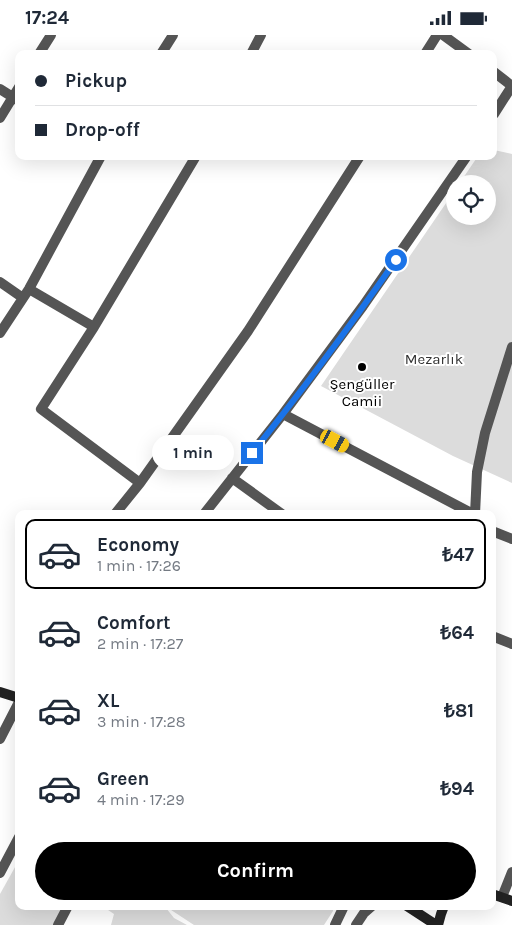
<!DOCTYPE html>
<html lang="en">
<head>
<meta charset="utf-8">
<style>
	:root { --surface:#fff; --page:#f2f2f3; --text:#1f2937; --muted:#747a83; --line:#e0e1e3; --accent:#000 }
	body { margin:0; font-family:Karla,sans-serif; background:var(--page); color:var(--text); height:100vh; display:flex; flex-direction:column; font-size:19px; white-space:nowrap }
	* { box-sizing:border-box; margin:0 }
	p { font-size:16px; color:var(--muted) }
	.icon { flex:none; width:28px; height:28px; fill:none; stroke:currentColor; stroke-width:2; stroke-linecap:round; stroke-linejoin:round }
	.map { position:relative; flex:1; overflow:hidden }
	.sheet { position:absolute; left:15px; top:475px; width:481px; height:400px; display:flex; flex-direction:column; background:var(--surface); border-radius:10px; box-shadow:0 5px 20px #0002 }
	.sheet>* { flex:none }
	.top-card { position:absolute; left:15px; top:15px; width:482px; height:110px; border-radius:10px; box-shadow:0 5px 20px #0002; display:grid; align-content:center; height:110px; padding:0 20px; background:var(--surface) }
	.controls { position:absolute; left:446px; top:140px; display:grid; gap:10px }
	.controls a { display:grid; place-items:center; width:50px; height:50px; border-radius:50%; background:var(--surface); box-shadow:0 5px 20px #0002; font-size:25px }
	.end { position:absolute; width:22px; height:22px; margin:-11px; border:6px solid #1a73e8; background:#fff; box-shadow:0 0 0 2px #fff }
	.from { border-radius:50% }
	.bubble { position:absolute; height:35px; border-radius:18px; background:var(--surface); box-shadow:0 5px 20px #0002; font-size:16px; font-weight:700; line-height:35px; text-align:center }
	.car { position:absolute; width:15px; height:30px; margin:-15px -8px; border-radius:6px; box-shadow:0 0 4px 1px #0007; background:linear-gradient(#f5c518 24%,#345 0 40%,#f5c518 0 76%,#345 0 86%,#f5c518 0) }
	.top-card b { display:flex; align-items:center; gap:18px; height:48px; font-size:19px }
	.top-card b+b { border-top:1px solid var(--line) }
	.top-card i { width:12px; height:12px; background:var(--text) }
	ul { padding:9px 0 0; list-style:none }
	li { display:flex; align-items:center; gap:15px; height:70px; margin:0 10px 8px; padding:0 10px; border:2px solid transparent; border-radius:10px }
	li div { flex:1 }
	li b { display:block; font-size:19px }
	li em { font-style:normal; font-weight:700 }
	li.on { border-color:var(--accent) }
	li>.icon { width:45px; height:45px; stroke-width:1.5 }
	.cta { display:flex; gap:10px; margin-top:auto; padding:10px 20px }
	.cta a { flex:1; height:58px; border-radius:30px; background:var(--accent); color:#fff; font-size:20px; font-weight:700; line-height:58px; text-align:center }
	.status { display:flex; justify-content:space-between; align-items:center; height:35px; padding:0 25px; background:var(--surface); direction:ltr }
	.status svg { height:14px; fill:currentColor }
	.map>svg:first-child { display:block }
	.green { fill:#dcdcdc }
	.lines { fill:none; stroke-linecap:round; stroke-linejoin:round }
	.minor { stroke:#555; stroke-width:10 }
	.secondary { stroke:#222; stroke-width:10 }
	.route { stroke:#1a73e8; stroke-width:6 }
	.poi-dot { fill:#000; stroke:#fff; stroke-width:2 }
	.labels { text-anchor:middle; stroke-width:4; stroke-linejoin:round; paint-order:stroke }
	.park-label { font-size:15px; fill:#333; stroke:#fff }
	.poi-label { font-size:15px; fill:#000; stroke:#fff }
</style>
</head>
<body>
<div class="status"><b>17:24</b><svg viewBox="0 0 49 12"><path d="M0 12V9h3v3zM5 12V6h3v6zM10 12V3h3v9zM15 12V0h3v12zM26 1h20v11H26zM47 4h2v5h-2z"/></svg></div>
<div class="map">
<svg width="512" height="890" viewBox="0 0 512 890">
	<rect width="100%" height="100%" fill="#fff"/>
	<path class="green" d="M 494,115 L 512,119 L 512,448 L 453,421 L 321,351 L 455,155 L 455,181 L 488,181 L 488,149 L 459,149 L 478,121 L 494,121 Z
		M 19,825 L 19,871 L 64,871 L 56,890 L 0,890 L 0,859 Z
		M 102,871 L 162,871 L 166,873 L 174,883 L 187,890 L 111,890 L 114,879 Z
		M 165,871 L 333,871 L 333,876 L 324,890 L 194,890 Z"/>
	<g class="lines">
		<path class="minor" d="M 443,0 L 469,19
			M 39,19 L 51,0
			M 161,19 L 173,0
			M 251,19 L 261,0
			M 425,19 L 437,0
			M 494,37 L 512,51 L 494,79
			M 0,54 L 19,66
			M 0,83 L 19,52
			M 0,247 L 23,263
			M 29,254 L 94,292
			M 0,298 L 29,254 L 101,121
			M 283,379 L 473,479
			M 232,443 L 282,479
			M 140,448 L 41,374 L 94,292 L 196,121
			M 115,479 L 140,448 L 248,296 L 360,121
			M 204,479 L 283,379 L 363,271 L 467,121
			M 475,479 L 477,437 L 485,398 L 512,312
			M 492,496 L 512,504
			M 492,601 L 512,609
			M 0,704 L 19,667
			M 0,838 L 19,802
			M 502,862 L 512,837
			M 58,890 L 68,871
			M 335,890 L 344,871
			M 356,890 L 364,878 L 372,871"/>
		<path class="secondary" d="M 0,657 L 19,663
			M 492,859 L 512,866
			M 407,871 L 436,890
			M 438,890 L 441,879 L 444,871"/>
	</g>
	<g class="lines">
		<path class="route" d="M 252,418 C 303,355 350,291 396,225"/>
	</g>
	<circle class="poi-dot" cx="362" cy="332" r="5"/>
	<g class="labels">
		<g class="park-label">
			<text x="434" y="329">Mezarlık</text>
		</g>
		<g class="poi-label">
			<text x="362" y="354">Şengüller<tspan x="362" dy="17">Camii</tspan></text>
		</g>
	</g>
</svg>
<div class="controls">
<a><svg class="icon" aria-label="locate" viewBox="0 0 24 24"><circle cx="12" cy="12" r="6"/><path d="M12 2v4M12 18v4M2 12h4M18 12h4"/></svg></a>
</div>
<i class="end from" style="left:396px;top:225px"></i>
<i class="end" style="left:252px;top:418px"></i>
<div class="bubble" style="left:152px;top:400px;width:82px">1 min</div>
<i class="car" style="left:335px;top:406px;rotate:118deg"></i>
<div class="top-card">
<b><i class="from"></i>Pickup</b>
<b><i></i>Drop-off</b>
</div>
<section class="sheet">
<ul>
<li class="on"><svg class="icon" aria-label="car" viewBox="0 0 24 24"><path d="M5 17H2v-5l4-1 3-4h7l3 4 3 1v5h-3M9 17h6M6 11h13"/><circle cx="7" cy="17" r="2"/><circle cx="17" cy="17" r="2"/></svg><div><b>Economy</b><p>1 min · 17:26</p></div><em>₺47</em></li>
<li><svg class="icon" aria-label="car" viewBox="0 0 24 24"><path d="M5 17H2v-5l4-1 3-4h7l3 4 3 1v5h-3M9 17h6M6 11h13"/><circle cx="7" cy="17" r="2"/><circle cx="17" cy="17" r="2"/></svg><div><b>Comfort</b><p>2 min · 17:27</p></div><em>₺64</em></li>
<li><svg class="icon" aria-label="car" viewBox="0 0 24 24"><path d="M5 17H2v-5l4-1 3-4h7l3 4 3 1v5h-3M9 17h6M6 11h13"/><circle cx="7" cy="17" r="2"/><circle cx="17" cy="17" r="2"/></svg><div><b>XL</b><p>3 min · 17:28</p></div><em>₺81</em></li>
<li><svg class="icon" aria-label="car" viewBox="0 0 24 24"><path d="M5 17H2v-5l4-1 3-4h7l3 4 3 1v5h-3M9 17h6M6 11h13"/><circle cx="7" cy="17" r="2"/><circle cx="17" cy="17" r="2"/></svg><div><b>Green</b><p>4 min · 17:29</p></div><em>₺94</em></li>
</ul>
<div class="cta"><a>Confirm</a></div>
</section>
</div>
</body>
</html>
